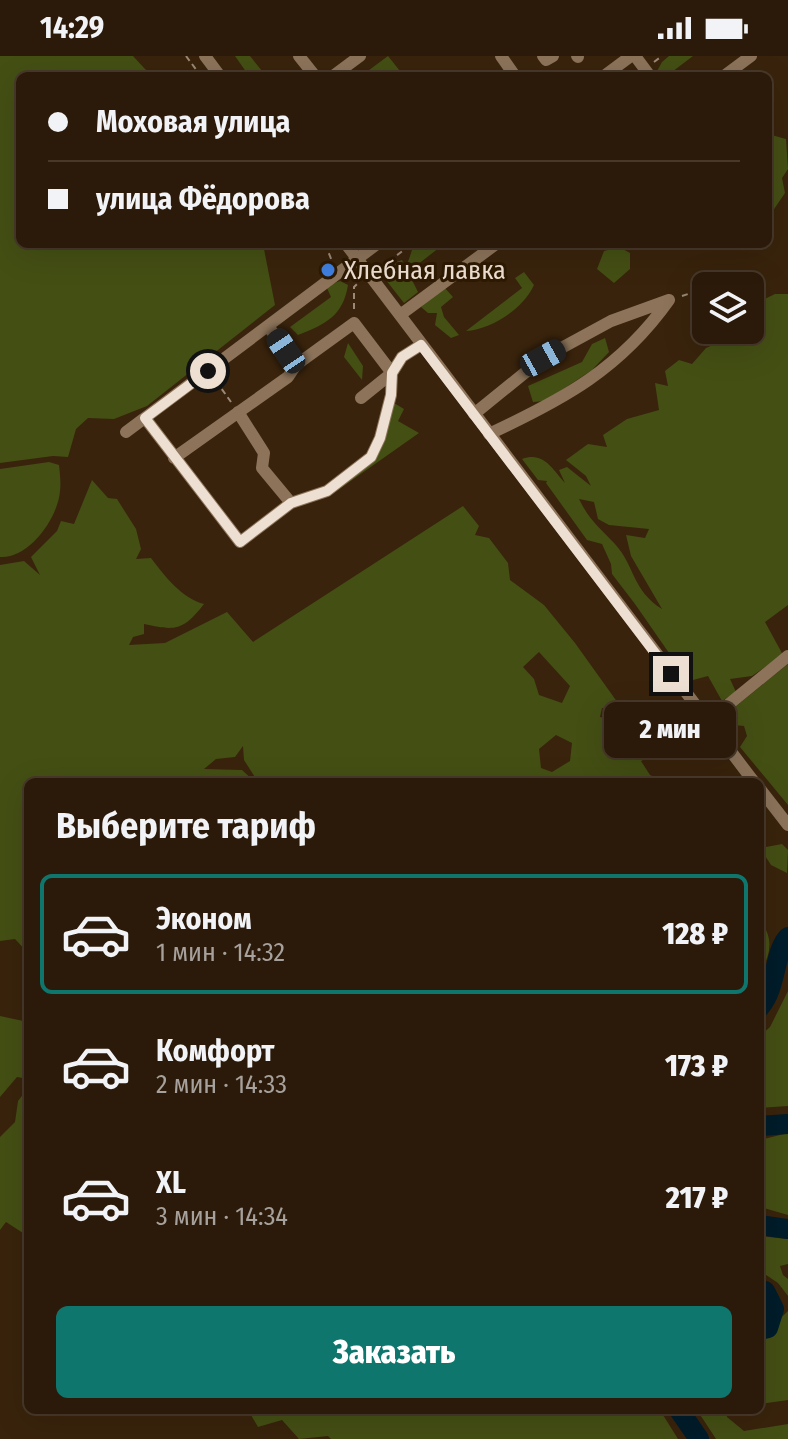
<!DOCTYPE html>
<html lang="ru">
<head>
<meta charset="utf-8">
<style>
	:root { --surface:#2b1a09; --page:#372717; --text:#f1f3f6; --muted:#a6a19c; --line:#47382a; --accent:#0f766e }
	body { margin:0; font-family:"Fira Sans Condensed",sans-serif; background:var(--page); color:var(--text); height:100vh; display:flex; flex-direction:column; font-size:30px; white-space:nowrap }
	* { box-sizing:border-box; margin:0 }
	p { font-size:26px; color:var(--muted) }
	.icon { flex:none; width:44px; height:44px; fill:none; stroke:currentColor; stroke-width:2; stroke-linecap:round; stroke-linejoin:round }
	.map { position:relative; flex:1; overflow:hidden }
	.details { position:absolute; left:24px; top:722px; width:740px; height:636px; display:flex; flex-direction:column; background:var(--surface); border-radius:12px; box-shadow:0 8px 32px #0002,0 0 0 2px var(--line) }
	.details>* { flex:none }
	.hud { position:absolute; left:16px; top:16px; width:756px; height:176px; border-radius:12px; box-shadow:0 8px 32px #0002,0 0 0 2px var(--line); display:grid; align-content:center; height:176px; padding:0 32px; background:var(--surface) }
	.controls { position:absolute; left:692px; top:216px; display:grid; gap:16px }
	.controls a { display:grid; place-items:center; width:72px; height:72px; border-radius:12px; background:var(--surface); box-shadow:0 8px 32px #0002,0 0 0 2px var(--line); font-size:40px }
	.end { position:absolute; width:36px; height:36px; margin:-18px; border:10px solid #eddfd1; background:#111; box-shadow:0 0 0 4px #111 }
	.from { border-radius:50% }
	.bubble { position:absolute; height:56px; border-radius:12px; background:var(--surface); box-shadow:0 8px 32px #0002,0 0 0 2px var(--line); font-size:26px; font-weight:800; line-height:56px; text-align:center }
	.car { position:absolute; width:24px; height:48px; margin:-24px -12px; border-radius:10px; box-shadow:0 0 6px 2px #0007; background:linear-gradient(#222 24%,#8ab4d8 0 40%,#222 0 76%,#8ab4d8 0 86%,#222 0) }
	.hud b { display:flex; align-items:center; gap:28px; height:76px; font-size:30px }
	.hud b+b { border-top:2px solid var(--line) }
	.hud i { width:20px; height:20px; background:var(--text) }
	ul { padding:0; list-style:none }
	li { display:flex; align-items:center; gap:24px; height:120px; margin:0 16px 12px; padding:0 16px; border:4px solid transparent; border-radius:12px }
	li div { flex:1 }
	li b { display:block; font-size:30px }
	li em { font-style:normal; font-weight:800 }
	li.active { border-color:var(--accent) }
	li>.icon { width:72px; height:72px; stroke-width:1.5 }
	h2 { padding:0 32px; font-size:36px; line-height:96px }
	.button { display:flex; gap:16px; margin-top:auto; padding:16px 32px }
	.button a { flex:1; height:92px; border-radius:12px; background:var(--accent); color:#fff; font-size:32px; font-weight:800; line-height:92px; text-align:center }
	.status { display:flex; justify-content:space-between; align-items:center; height:56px; padding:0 40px; background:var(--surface); direction:ltr }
	.status svg { height:22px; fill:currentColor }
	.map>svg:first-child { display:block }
	.green { fill:#444f14; fill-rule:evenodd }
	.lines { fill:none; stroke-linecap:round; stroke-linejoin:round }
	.river { stroke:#011c2a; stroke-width:20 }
	.path { stroke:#9b8977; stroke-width:2; stroke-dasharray:6 4; stroke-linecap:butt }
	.minor { stroke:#8c735a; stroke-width:12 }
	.route { stroke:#eddfd1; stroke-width:10 }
	.shop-dot { fill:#3f7fe0; stroke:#2e1a03; stroke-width:3 }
	.labels { text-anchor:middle; stroke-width:6; stroke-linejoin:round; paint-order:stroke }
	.poi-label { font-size:26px; fill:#eddfd1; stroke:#2e1a03; text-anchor:start }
</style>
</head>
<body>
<div class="status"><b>14:29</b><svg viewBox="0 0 49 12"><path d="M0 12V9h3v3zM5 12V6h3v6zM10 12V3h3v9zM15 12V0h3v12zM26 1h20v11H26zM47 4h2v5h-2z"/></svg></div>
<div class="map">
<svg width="788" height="1383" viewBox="0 0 788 1383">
	<rect width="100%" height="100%" fill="#39230c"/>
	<path class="green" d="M 0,0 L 133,0 L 145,13 L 155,20 L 20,20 L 20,188 L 263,188 L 275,249 L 147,350 L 114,363 L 88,362 L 76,373 L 68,401 L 53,400 L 0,407 Z
		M 235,0 L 250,0 L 266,20 L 249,20 Z
		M 388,0 L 404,20 L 361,20 Z
		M 669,0 L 693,0 L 668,19 L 657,15 L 662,6 Z
		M 768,78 L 786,83 L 788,113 L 782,122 L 785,137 L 768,162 Z
		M 420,188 L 444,188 L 417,209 L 420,226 L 408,206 L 412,194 Z
		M 619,191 L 630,197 L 630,213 L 614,227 L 597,213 L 604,195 Z
		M 402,204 L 418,236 L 404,247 L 382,219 L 393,207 Z
		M 524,216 L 534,229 C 523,253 492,273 466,275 L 522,232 L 515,222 Z
		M 340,225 L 348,229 C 343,260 326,268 298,279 L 290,271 L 331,241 L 326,230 Z
		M 444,231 L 453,241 L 441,251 L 444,261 L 459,279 L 451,282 L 435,269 L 437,257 L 428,257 L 421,251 Z
		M 775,238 L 788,238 L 788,549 L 765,566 L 783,599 L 752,620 L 730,623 L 736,636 L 722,645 L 708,620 L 693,624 L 685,620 L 635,548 L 612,518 L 611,508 L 602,488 L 587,484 L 546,427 L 547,425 L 538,424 L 522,403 C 544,395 552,413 565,427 L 559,414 L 567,411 L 591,430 L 586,420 L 566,404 L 588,388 L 607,391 L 603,379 L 627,363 L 659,354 L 655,327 L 668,330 L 665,315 L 679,304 L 692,308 L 706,292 L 724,284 L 723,274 L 750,274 L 750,250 ZM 579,443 L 594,446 L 598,463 L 609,469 L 649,473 L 645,482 L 626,479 L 631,500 L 662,553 C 632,534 635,510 615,488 C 600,472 589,464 579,443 Z
		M 605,282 L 609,296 L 592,314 L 545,345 L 533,346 L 528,330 L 582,306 L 592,288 Z
		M 348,287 L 363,310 L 362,324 L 344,301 Z
		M 394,347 L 404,353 L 398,365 L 419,377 L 338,434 L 376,396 Z
		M 49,406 L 59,409 C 60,418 61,427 60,435 C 58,462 29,503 0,501 L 0,413 Z
		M 92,424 L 108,442 L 117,443 L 136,473 L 141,493 L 136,503 L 151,502 C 165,520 181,542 204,548 C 183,575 175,575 144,568 L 144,578 L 133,581 L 129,589 L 165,587 L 227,556 L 253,586 L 463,450 L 479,470 L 475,479 L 489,482 L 508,507 L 510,524 L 544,549 L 575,587 L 623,654 L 602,652 L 600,661 L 632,669 L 639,686 L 656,698 L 641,705 L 650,719 L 665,726 L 258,726 L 244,704 L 243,690 L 235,701 L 216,703 L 204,713 L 242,714 L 255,726 L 28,726 L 28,897 L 15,883 L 0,885 L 0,509 L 24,505 L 40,519 L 31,501 L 57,475 L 61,465 L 74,468 ZM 539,596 L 570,630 L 562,647 L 539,639 L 534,623 L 523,611 ZM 556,679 L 572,687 L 570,705 L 552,716 L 541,712 L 539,693 Z
		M 788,608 L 788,749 L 740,691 L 747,680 L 744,670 L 734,669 L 730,655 Z
		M 782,788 L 788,794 L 787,817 L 771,809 L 760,792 Z
		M 760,865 C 774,881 771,899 760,917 Z
		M 788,935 L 788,1050 L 760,1052 L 760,980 L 770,971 Z
		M 0,960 L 28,966 L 28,1023 L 17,1021 L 0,1041 Z
		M 28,1032 L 28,1185 L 23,1177 L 6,1166 L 0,1174 L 0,1081 L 15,1066 L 18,1045 Z
		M 788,1077 L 788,1159 L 760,1151 L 760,1084 Z
		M 760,1180 L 788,1183 L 788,1208 L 780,1210 L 783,1219 L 788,1223 L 788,1240 L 778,1227 L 760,1215 Z
		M 788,1255 L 788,1344 L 760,1348 L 760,1282 Z
		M 248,1354 L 660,1354 L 678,1383 L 331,1383 L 328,1380 L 299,1383 L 282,1364 L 258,1371 Z
		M 697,1354 L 725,1354 L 727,1361 L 744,1375 L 788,1368 L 788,1383 L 716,1383 Z"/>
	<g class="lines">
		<path class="river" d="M 760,951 C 777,932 774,895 788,881
			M 760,1070 L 788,1068
			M 760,1169 L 788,1173
			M 760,1233 L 765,1235 L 774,1253 L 768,1272 L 760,1274
			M 679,1354 L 699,1383"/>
		<path class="path" d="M 186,0 L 201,20
			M 654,6 L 662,0
			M 325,188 L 332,205
			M 381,211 L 412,188
			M 714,230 L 749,229
			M 682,240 L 706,232
			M 354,253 L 354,231 L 359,226
			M 216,325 L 231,346"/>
		<path class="minor" d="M 205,0 L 220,20
			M 299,0 L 315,20
			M 501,0 L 515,20
			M 543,0 L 546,4 L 553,0
			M 577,0 L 578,1
			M 635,0 L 650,20
			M 333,20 L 360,0
			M 604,20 L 631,0
			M 724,20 L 751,0
			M 346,188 L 754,726
			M 400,259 L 496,188
			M 268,270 L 296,309
			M 361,342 L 392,317 L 402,301 L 421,289
			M 238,356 L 264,397 L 262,412 L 291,447
			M 474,358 L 543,302 L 611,265 L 669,244
			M 145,362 L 240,486 L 291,447 L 327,435 L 371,401 L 380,382 L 391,339 L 392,317 L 354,267 L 296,309 L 288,321 L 174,402
			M 126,376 L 377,188
			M 489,378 C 564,343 620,313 669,244
			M 707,666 L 788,600
			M 760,733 L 788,769"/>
	</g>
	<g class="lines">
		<path class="route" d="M 208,315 L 145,362 L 240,486 L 291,447 L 327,435 L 371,401 L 380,382 L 391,339 L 392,317 L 402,301 L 421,289 L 671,618"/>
	</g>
	<circle class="shop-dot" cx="328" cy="214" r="8"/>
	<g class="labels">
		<g class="poi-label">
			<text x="344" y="223">Хлебная лавка</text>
		</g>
	</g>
</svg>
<div class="controls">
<a><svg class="icon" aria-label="layers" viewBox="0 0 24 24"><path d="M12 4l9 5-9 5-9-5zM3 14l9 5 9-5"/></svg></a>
</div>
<i class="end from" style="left:208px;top:315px"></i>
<i class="end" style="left:671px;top:618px"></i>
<div class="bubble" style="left:604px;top:646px;width:132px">2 мин</div>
<i class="car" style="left:286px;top:295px;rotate:326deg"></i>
<i class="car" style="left:543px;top:302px;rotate:61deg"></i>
<div class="hud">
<b><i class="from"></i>Моховая улица</b>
<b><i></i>улица Фёдорова</b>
</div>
<section class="details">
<h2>Выберите тариф</h2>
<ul>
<li class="active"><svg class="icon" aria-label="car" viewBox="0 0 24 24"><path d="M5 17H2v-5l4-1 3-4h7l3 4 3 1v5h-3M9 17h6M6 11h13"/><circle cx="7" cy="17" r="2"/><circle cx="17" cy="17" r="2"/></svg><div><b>Эконом</b><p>1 мин · 14:32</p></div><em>128 ₽</em></li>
<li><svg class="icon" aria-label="car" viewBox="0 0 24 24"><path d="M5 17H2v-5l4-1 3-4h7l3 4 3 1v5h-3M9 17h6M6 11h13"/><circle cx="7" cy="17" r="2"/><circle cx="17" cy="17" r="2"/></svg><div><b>Комфорт</b><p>2 мин · 14:33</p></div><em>173 ₽</em></li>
<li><svg class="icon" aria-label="car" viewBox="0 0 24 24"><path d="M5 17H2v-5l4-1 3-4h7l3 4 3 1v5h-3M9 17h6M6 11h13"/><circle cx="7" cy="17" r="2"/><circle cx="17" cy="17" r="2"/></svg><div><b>XL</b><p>3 мин · 14:34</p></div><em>217 ₽</em></li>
</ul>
<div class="button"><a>Заказать</a></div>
</section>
</div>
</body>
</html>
